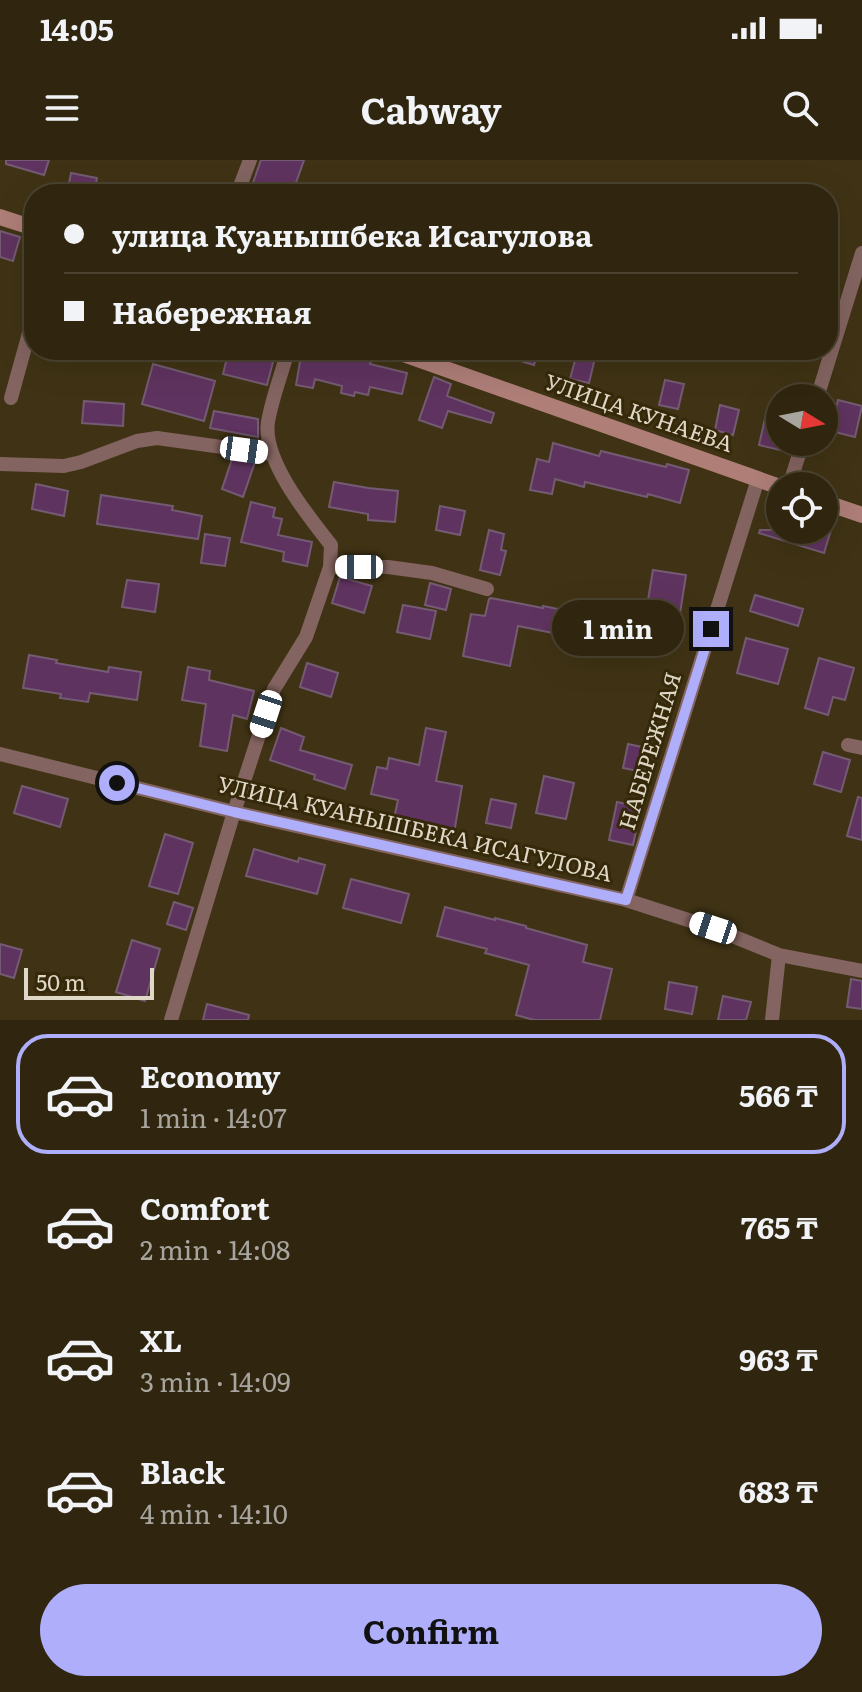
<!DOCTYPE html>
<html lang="en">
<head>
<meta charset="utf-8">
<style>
	:root { --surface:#302610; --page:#382e19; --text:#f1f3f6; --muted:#a8a59f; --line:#4b4330; --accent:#afaefa }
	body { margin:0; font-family:Literata,serif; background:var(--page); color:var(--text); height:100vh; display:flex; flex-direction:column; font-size:30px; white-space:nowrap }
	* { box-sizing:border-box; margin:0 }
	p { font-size:26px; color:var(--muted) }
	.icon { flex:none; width:44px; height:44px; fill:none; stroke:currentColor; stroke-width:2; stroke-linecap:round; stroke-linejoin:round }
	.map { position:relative; height:860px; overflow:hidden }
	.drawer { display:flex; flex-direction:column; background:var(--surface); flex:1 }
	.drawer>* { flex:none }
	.hud { position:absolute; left:24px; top:24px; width:814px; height:176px; border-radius:32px; box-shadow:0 8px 32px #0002,0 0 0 2px var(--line); display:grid; align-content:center; height:176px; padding:0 40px; background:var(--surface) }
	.needle { width:52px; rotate:100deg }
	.fabs { position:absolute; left:766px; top:224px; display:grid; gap:16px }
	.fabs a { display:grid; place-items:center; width:72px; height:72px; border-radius:50%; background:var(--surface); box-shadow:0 8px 32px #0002,0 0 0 2px var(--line); font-size:40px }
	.scale { position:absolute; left:24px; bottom:20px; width:130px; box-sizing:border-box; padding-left:8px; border:4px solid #e0d8c7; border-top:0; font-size:22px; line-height:28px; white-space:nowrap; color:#e0d8c7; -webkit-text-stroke:6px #35290a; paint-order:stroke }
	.end { position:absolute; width:36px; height:36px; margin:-18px; border:10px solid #afaefa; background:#111; box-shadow:0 0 0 4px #111 }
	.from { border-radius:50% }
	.bubble { position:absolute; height:56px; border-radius:28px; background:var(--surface); box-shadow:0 8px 32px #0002,0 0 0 2px var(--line); font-size:26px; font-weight:700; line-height:56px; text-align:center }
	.car { position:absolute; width:24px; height:48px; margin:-24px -12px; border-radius:10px; box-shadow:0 0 6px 2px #0007; background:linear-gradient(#fff 24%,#345 0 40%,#fff 0 76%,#345 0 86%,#fff 0) }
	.hud b { display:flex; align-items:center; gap:28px; height:76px; font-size:30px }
	.hud b+b { border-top:2px solid var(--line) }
	.hud i { width:20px; height:20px; background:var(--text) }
	ul { padding:14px 0 0; list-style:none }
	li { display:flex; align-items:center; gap:24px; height:120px; margin:0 16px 12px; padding:0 24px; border:4px solid transparent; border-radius:32px }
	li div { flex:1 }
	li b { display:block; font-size:30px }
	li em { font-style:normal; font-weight:700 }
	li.active { border-color:var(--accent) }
	li>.icon { width:72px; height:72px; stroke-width:1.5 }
	.primary-button { display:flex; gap:16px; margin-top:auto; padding:16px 40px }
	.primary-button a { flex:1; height:92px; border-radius:48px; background:var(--accent); color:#111; font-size:32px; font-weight:700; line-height:92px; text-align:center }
	.status { display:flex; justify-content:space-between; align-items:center; height:56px; padding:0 40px; background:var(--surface); direction:ltr }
	.status svg { height:22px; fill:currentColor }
	header { display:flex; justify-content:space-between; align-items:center; height:104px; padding:0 40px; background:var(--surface); font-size:36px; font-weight:700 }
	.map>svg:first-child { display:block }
	.building { fill:#5f335f; stroke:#745b73; stroke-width:2 }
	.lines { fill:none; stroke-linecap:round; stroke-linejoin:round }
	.minor { stroke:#836460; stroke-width:14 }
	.secondary { stroke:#ae7e77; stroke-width:16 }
	.route { stroke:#afaefa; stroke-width:10 }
	.labels { text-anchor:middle; stroke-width:6; stroke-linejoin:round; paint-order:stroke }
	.street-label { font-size:22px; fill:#e0d8c7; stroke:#35290a }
</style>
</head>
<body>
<div class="status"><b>14:05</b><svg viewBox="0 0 49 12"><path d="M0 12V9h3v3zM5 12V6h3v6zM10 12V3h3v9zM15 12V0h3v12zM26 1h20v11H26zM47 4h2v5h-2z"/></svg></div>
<header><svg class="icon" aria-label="menu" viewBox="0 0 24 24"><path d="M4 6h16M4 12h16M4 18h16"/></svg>Cabway<svg class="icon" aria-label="search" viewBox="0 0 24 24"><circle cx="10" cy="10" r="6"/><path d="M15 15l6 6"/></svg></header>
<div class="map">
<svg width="862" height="860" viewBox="0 0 862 860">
	<rect width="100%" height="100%" fill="#403315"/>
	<path class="building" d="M 6,0 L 49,0 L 44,15 L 6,4 Z
		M 261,0 L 304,0 L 292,34 L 249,34 Z
		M 71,13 L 97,18 L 94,34 L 67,34 Z
		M 0,71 L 20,77 L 13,101 L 0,97 Z
		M 229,190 L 276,190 L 267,225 L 223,214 Z
		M 302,190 L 342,190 L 372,198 L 370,204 L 407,213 L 402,234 L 370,227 L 368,235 L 355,232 L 354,236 L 341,233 L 342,226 L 315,219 L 313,228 L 296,225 Z
		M 498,190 L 538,190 L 534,205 L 497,194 Z
		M 577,193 L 595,198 L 589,223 L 570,219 Z
		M 153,204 L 215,221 L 204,261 L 142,244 Z
		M 434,217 L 451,224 L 447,236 L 494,253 L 491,263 L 448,251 L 442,268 L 419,260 Z
		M 665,220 L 684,224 L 678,249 L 659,245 Z
		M 838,240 L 862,246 L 855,277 L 831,271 Z
		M 84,241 L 124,244 L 123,266 L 82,263 Z
		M 720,245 L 739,250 L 733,275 L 715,270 Z
		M 214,251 L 258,259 L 258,277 L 210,268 Z
		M 766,254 L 780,257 L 780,290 L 759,285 Z
		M 553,283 L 599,296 L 601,291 L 666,307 L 667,304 L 689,310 L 680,343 L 648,334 L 647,337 L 585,322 L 584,327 L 555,319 L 552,334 L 530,330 L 537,299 L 549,302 Z
		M 232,299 L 255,302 L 243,337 L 222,329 Z
		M 334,322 L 368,328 L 398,331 L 395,362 L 368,360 L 368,354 L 329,347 Z
		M 36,324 L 68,331 L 64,356 L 32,349 Z
		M 101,335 L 173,346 L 172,350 L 202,356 L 198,379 L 97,364 Z
		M 251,342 L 275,348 L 273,357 L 282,359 L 278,375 L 312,382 L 307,406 L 283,401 L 284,392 L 241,382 Z
		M 440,346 L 465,351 L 460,375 L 436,370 Z
		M 489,370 L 504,374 L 501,390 L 506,391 L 500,415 L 480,410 Z
		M 760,370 L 831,370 L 824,393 L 759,373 Z
		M 205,374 L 230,378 L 225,406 L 201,403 Z
		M 653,410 L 686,415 L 679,460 L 682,461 L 677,485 L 653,480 L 660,442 L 648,440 Z
		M 340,417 L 372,426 L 364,453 L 332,443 Z
		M 127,420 L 159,424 L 155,452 L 122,447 Z
		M 430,423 L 451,429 L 446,450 L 425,445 Z
		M 755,435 L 803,449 L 798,466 L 750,451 Z
		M 491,438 L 543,448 L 543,446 L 568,451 L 563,475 L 518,466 L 510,506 L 463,496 L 471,454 L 485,456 L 489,439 Z
		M 403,445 L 436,451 L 430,479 L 397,472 Z
		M 746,478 L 788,489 L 778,524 L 737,513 Z
		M 29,495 L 57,500 L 56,503 L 108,512 L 109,507 L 141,512 L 137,540 L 90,533 L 88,542 L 60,538 L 61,534 L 23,528 Z
		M 819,498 L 854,508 L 845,540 L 833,537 L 828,555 L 805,548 Z
		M 307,503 L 338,513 L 331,537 L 300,527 Z
		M 188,507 L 210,511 L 209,520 L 254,531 L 247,559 L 233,555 L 227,591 L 200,586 L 206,544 L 182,540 Z
		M 281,568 L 304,577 L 300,590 L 352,605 L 345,629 L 314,619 L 315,615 L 270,600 Z
		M 426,568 L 446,572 L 436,621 L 462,626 L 454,673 L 393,663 L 398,640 L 371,634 L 377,607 L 387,609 L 389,598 L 419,605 Z
		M 628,584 L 652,589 L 648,613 L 623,608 Z
		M 823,592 L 850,600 L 841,632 L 814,624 Z
		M 544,616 L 574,623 L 566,659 L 536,653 Z
		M 22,626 L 68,639 L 60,667 L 14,653 Z
		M 858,637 L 862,638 L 862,680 L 847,676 Z
		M 491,639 L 516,644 L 511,668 L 486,663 Z
		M 617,642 L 641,647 L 633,685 L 609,680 Z
		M 165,674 L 193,683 L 178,734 L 149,726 Z
		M 254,689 L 298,702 L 299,698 L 325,705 L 317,734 L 246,716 Z
		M 351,719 L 409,734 L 401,763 L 343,748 Z
		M 174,742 L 193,748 L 186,770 L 167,764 Z
		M 445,747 L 495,760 L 495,758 L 526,766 L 526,768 L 587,785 L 583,802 L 612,809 L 600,860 L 534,860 L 516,855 L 529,805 L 485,793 L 487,789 L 437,776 Z
		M 132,780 L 160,789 L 145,841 L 116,832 Z
		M 0,784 L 22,790 L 14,818 L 0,814 Z
		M 851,819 L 862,821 L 862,849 L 847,847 Z
		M 669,822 L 697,827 L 692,854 L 665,849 Z
		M 723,836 L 751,842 L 746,860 L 718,860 Z
		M 207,844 L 249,855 L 248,860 L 203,860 Z"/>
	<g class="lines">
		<path class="minor" d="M 237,34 L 250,0
			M 11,238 L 34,155
			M 817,238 L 862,93
			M 0,304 L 64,306 L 81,302 L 137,281 L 157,278 L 272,294
			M 789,326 L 803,282
			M 330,407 L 388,407 L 432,413 L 487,429
			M 848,585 L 862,588
			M 0,594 L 234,652 L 626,740 L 713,768 L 779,795 L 862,811
			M 626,740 L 758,319
			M 171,860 L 234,652 L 274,529 L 306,477 L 330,407 L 331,385 C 309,357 262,300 268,262 C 272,238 282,213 288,190
			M 772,860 L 779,795"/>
		<path class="secondary" d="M 0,57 L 34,68
			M 392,190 L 780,327
			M 824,342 L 862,355"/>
	</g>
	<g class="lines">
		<path class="route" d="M 117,623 L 234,652 L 626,740 L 711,469"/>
	</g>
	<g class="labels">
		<g class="street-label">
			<text transform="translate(639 253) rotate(19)" y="8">УЛИЦА КУНАЕВА</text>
			<text transform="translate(650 591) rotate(-73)" y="8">НАБЕРЕЖНАЯ</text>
			<text transform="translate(415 669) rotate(13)" y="8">УЛИЦА КУАНЫШБЕКА ИСАГУЛОВА</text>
		</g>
	</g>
</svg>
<div class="fabs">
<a><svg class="needle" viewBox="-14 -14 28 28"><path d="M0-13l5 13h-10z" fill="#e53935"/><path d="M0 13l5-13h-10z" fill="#a8a59f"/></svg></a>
<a><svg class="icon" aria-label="locate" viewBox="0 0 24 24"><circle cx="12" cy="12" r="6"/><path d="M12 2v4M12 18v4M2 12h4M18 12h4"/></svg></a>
</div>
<div class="scale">50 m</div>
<i class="end from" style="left:117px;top:623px"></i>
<i class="end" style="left:711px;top:469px"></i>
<div class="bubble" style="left:552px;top:440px;width:132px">1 min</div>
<i class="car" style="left:244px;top:290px;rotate:98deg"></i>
<i class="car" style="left:359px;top:407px;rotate:270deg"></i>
<i class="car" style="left:266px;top:554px;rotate:198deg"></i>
<i class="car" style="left:713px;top:768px;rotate:288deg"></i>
<div class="hud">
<b><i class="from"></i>улица Куанышбека Исагулова</b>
<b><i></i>Набережная</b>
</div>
</div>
<section class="drawer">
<ul>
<li class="active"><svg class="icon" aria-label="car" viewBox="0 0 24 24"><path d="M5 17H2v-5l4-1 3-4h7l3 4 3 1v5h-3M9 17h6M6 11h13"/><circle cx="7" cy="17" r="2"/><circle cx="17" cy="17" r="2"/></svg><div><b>Economy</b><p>1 min · 14:07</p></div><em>566 ₸</em></li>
<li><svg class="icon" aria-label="car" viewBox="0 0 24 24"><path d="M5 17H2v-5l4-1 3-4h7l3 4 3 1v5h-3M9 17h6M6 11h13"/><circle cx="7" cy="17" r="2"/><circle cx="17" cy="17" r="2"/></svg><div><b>Comfort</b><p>2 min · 14:08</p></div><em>765 ₸</em></li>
<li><svg class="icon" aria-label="car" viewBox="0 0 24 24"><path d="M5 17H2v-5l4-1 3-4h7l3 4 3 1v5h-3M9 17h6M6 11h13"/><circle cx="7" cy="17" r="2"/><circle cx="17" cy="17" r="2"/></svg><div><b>XL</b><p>3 min · 14:09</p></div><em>963 ₸</em></li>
<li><svg class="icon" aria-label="car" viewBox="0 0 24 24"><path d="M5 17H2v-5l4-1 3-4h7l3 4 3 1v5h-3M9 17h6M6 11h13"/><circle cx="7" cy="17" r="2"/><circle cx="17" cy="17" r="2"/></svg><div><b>Black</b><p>4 min · 14:10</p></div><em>683 ₸</em></li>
</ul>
<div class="primary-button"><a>Confirm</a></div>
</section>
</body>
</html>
